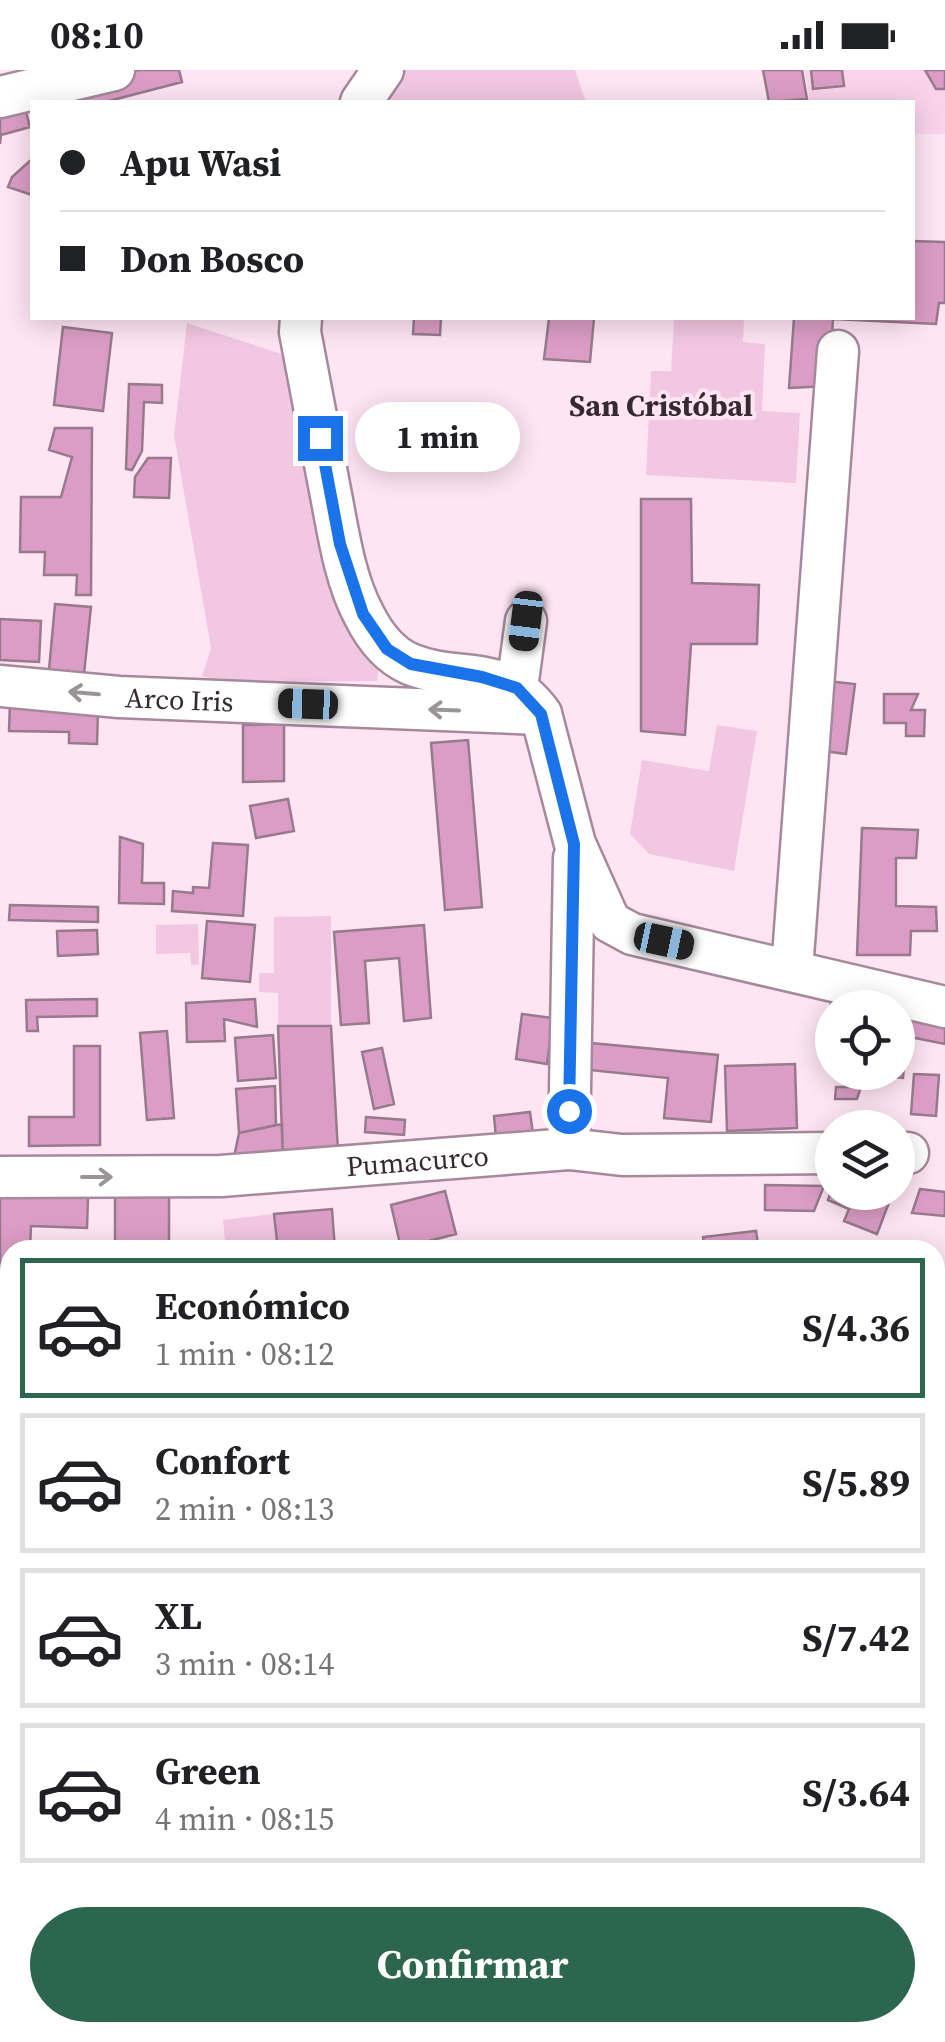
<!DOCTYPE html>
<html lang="es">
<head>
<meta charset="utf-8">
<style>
	:root { --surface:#fff; --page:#f2f2f2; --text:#202124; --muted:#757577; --line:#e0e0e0; --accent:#2c664f }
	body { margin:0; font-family:"Source Serif 4",serif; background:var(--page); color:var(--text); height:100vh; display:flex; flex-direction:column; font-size:38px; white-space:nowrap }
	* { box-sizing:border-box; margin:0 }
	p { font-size:32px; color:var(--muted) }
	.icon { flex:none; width:55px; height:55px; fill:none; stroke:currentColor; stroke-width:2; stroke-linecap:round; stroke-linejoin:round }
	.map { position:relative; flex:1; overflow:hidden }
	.sheet { position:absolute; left:0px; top:1170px; width:945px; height:802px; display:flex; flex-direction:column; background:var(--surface); border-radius:30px 30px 0 0; box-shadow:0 5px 25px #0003 }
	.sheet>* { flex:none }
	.top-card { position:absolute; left:30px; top:30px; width:885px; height:220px; border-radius:0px; box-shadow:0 5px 25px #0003; display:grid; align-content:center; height:220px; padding:0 30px; background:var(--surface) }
	.tools { position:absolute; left:815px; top:920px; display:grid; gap:20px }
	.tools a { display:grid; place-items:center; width:100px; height:100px; border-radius:50%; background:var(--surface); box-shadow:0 5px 25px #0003; font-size:50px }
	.end { position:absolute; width:45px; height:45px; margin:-22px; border:12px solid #1a73e8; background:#fff; box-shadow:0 0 0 5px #fff }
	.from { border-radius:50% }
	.bubble { position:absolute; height:70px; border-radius:35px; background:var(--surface); box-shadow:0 5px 25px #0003; font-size:32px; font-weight:700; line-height:70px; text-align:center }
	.car { position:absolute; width:30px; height:60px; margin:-30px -15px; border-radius:12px; box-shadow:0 0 8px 2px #0007; background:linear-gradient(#222 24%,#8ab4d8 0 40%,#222 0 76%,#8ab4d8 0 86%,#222 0) }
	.top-card b { display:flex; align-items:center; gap:35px; height:95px; font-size:38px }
	.top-card b+b { border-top:2px solid var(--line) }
	.top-card i { width:25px; height:25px; background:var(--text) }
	ul { padding:18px 0 0; list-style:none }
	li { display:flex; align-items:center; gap:30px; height:140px; margin:0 20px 15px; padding:0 10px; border:5px solid var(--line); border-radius:0px }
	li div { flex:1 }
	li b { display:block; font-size:38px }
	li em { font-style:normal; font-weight:700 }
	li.current { border-color:var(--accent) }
	li>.icon { width:90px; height:90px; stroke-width:1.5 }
	.button { display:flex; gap:20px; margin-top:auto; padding:20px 30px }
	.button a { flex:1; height:115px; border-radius:60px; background:var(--accent); color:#fff; font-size:40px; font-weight:700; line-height:115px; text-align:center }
	.status { display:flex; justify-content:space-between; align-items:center; height:70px; padding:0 50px; background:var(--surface); direction:ltr }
	.status svg { height:28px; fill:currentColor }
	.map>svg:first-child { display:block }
	.built { fill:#fad3eb }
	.green { fill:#f2c7e2 }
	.building { fill:#db9dc5; stroke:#977a8c; stroke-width:2.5 }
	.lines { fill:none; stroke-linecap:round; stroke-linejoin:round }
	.minor-casing { stroke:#a6899b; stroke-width:45 }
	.minor { stroke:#fff; stroke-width:40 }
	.oneway { stroke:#9a9498 }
	.route { stroke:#1a73e8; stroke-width:12 }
	.labels { text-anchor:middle; stroke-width:8; stroke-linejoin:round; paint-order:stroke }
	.street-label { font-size:28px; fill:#362a32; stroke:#ffe5f4 }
	.neighbourhood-label { font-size:30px; font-weight:bold; fill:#362a32; stroke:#ffe5f4 }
</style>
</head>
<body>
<div class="status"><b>08:10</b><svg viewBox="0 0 49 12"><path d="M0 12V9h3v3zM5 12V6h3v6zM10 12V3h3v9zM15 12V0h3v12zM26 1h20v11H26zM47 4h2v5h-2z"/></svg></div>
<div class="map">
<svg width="945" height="1972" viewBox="0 0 945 1972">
	<rect width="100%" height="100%" fill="#ffe5f4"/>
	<path class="built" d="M 805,0 L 945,0 L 945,64 L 913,64 L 912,32 L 810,32 Z"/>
	<path class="green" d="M 398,0 L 575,0 L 586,32 L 376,32 Z
		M 674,248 L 744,248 L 743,272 L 765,274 L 762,341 L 800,343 L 796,413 L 646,405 L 651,301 L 671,301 Z
		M 187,253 L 294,288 L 381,580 L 377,611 L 224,612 L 202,606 L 211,578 L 174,365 Z
		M 717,655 L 757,661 L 734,801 L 649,784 L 630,764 L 642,690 L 709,701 Z
		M 331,846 L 331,956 L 278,956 L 278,923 L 259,922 L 259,903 L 274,903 L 274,847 Z
		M 198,854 L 199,895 L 191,895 L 190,883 L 156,884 L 156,855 Z
		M 274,1144 L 278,1180 L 226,1180 L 223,1150 Z
		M 935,1443 L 945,1445 L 945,1972 L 702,1972 L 700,1963 L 935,1962 Z"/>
	<path class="building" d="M 138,0 L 179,0 L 182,12 L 105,32 L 71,32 L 68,19 Z
		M 763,0 L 802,0 L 807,29 L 769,32 Z
		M 811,0 L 842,0 L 844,16 L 813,19 Z
		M 925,0 L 945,0 L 945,19 L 936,19 Z
		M 24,34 L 30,57 L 1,65 L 0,74 L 0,40 Z
		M 32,89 L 32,125 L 8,117 L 12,107 Z
		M 912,171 L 945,172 L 945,233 L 939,233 L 936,254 L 833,249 L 829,316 L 789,318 L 794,248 L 912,248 Z
		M 414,248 L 441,248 L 440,265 L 413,264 Z
		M 549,248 L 594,248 L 590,292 L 544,289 Z
		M 63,257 L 112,263 L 103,341 L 54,335 Z
		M 129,314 L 162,315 L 162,333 L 144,332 L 142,381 L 132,400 L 126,399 Z
		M 55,358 L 92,358 L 91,525 L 76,525 L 77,505 L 44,505 L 45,482 L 20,482 L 21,427 L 61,427 L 72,387 L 49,380 Z
		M 148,388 L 171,388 L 169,428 L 134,427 L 135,407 Z
		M 641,429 L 691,429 L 692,513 L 759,515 L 757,574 L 691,574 L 685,665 L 641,661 Z
		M 55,534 L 91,537 L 84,604 L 49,600 Z
		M 0,549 L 41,551 L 39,592 L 0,590 Z
		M 818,610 L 855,614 L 846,684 L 809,679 Z
		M 884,624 L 918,624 L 911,640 L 925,640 L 924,666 L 906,666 L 906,653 L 884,653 Z
		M 10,632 L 98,641 L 97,674 L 69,673 L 69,662 L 9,661 Z
		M 284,654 L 284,711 L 243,712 L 243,655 Z
		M 468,670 L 482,837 L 445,840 L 431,673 Z
		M 288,729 L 294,761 L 256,768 L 250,736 Z
		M 862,758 L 918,760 L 916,788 L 896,788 L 896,836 L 936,837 L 937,861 L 911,861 L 910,885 L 857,885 Z
		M 120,767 L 143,774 L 142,813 L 164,813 L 164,834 L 119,833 Z
		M 213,773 L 248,775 L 243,846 L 172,841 L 173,821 L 193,823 L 193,817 L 209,818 Z
		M 10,835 L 98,837 L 98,852 L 9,850 Z
		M 207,851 L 255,855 L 250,912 L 202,908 Z
		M 424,855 L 431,948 L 404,951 L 399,888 L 365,891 L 369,953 L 341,955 L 334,862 Z
		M 97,860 L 98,884 L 58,886 L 57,861 Z
		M 830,918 L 844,918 L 845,935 L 863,934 L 863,938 L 832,938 L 832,962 Z
		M 97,929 L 97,946 L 37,947 L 38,961 L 27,961 L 26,930 Z
		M 255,929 L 257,957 L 224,949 L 225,971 L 187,972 L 186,933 Z
		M 906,934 L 945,942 L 945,974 L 900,965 Z
		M 522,944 L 553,948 L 547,994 L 516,989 Z
		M 278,956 L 331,956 L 338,1082 L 283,1090 Z
		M 167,961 L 174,1048 L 147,1050 L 140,963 Z
		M 273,965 L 276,1008 L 238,1011 L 235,968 Z
		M 591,973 L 718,985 L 711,1052 L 664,1048 L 668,1008 L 589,1000 Z
		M 74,976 L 100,976 L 100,1075 L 29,1076 L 29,1047 L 74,1047 Z
		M 382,978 L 394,1034 L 374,1039 L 362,982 Z
		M 898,982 L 905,982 L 903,1008 L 858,1004 L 898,1002 Z
		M 795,994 L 797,1058 L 727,1061 L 725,996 Z
		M 914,1004 L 939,1005 L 936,1046 L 911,1044 Z
		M 275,1016 L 276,1055 L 239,1063 L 236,1019 Z
		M 836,1017 L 861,1017 L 857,1029 L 835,1029 Z
		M 530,1042 L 533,1064 L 496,1068 L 494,1046 Z
		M 366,1047 L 405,1050 L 404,1065 L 365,1062 Z
		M 282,1054 L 283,1090 L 233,1092 L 239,1063 Z
		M 765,1115 L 824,1116 L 814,1141 L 765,1140 Z
		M 169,1117 L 169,1180 L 115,1180 L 115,1118 Z
		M 832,1118 L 832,1122 L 893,1122 L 877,1164 L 844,1151 L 849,1139 L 828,1130 Z
		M 920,1119 L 945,1122 L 945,1146 L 912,1143 Z
		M 445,1121 L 456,1164 L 401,1178 L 391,1135 Z
		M 0,1126 L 88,1127 L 87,1158 L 31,1156 L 30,1180 L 10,1180 L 10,1204 L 0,1204 Z
		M 332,1139 L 335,1180 L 278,1180 L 274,1144 Z
		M 756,1161 L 759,1180 L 705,1180 L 703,1167 Z
		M 672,1173 L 674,1180 L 648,1180 L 647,1177 Z
		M 595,1175 L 597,1180 L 563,1180 L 562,1178 Z
		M 944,1247 L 945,1296 L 935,1302 L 935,1253 Z
		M 0,1329 L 10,1329 L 10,1351 L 0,1351 Z
		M 0,1437 L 10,1437 L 10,1463 L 0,1464 Z
		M 416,1962 L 444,1962 L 452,1972 L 423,1972 Z"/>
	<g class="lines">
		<defs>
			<g id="minor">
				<path d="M 0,27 L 114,0"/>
				<path d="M 361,32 L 383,0"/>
				<path d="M 301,248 L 300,262 C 310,314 320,367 330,420 C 338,460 344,508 364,545 C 374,565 389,585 410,594 C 459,614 504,592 541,644 L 575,774 L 610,852 L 632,864 L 945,937"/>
				<path id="s1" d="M 0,616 L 119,627 L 541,644"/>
				<path d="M 517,618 L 526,551"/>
				<path d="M 792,900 L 838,281"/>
				<path d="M 569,1079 L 574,788"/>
				<path d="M 898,1083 L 908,1083"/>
				<path id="s2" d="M 0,1107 L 221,1106 L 569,1079 L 622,1085 L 832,1083"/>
				<path d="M 0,1498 L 10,1497"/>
				<path d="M 193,1972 L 203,1962"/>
			</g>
		</defs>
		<use href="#minor" class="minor-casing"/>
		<use href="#minor" class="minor"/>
	</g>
	<defs><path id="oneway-shaft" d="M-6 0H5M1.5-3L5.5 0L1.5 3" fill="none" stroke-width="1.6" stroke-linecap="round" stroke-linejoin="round" transform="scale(2.5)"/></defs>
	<g class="oneway">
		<use href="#oneway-shaft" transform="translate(84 623) rotate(-175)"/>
		<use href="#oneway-shaft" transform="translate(444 640) rotate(-178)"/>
		<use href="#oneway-shaft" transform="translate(97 1107)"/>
	</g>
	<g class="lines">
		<path class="route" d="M 320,368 L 340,474 L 363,544 L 387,579 L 411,594 L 482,607 L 517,618 L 541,644 L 574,774 L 569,1041"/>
	</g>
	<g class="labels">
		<g class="street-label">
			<text dy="10" stroke="none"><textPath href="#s1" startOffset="180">Arco Iris</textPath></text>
			<text dy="10" stroke="none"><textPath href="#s2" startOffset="418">Pumacurco</textPath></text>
		</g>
		<g class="neighbourhood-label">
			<text x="661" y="346">San Cristóbal</text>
		</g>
	</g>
</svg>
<div class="tools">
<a><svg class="icon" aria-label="locate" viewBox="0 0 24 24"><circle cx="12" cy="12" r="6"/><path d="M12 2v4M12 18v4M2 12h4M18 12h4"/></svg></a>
<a><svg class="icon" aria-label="layers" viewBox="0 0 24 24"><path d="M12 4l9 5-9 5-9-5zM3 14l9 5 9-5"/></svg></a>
</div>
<i class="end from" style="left:569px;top:1041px"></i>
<i class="end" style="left:320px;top:368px"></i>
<div class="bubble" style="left:355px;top:332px;width:165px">1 min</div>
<i class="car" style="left:526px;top:551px;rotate:187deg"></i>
<i class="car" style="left:308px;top:634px;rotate:272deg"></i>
<i class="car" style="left:664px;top:871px;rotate:102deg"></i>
<div class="top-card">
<b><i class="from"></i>Apu Wasi</b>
<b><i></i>Don Bosco</b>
</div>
<section class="sheet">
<ul>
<li class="current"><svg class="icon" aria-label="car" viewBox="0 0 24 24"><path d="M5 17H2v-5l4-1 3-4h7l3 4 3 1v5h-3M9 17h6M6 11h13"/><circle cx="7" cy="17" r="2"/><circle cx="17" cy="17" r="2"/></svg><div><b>Económico</b><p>1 min · 08:12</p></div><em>S/4.36</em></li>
<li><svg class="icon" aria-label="car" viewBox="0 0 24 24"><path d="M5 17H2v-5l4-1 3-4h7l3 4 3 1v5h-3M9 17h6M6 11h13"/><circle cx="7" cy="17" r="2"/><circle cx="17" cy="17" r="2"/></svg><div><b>Confort</b><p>2 min · 08:13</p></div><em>S/5.89</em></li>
<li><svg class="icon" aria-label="car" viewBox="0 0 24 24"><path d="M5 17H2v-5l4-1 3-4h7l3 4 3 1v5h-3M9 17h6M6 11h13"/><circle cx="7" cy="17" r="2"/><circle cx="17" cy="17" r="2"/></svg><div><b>XL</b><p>3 min · 08:14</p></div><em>S/7.42</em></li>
<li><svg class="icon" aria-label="car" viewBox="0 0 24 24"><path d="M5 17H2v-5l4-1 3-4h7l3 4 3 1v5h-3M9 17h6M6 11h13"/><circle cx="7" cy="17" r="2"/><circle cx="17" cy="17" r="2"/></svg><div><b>Green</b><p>4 min · 08:15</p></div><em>S/3.64</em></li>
</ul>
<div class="button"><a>Confirmar</a></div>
</section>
</div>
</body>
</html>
